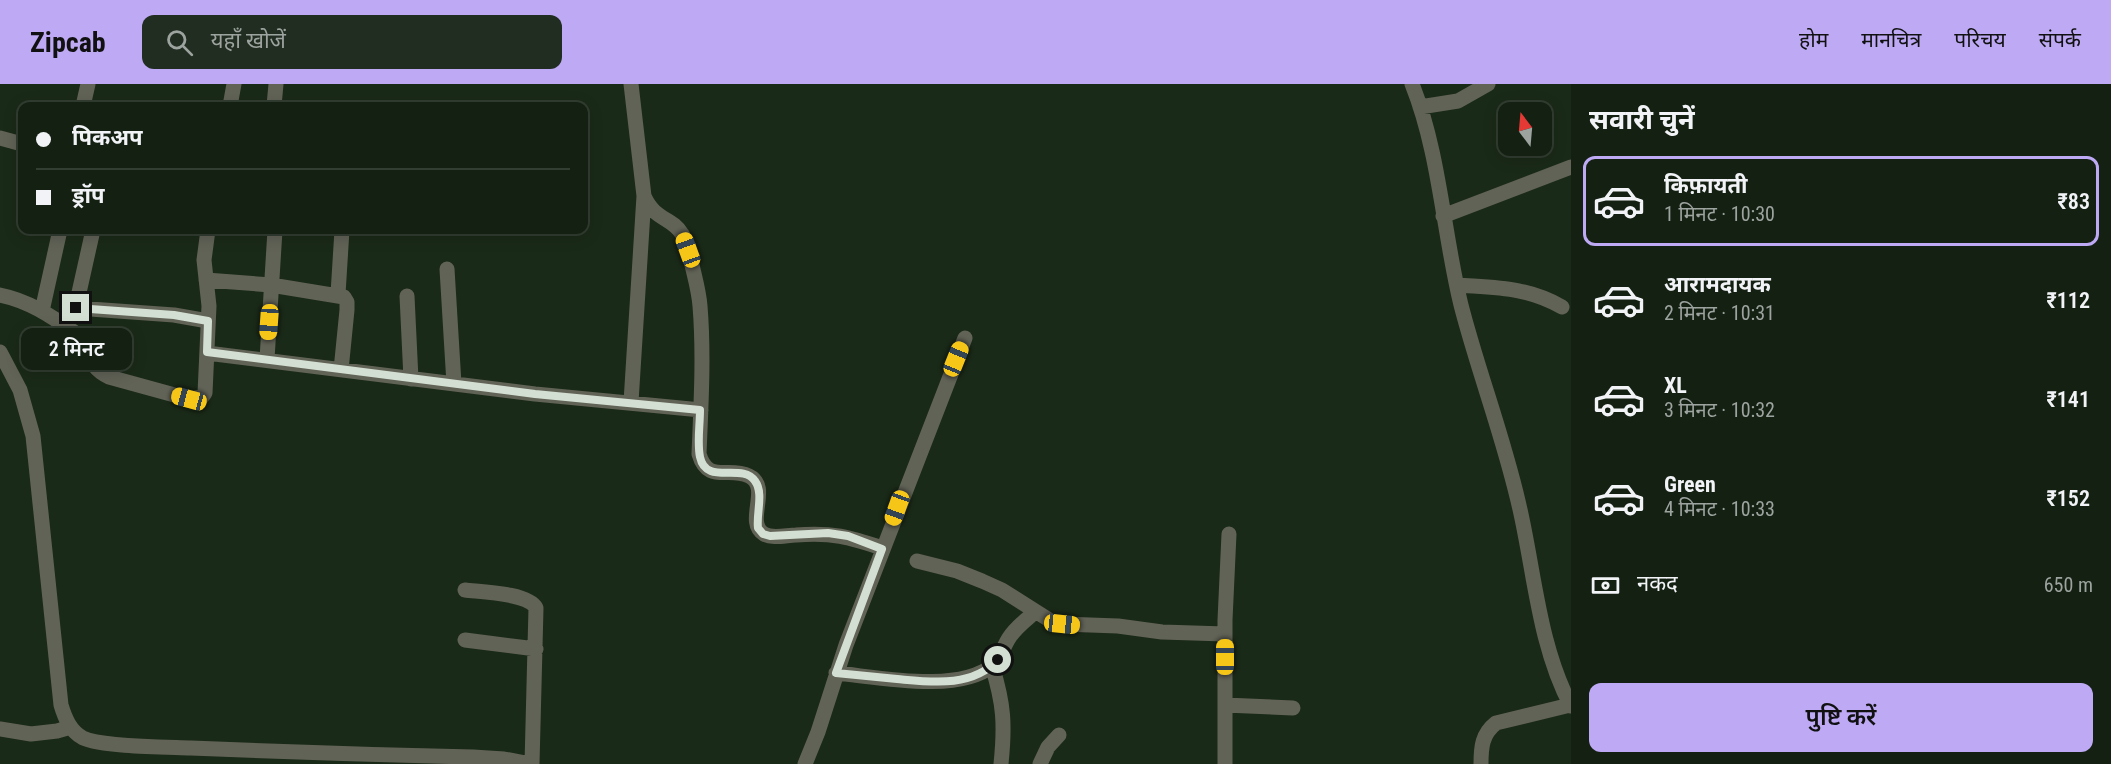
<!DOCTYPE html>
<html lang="hi">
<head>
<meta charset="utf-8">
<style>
	:root { --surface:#142012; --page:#212d20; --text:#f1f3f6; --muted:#9da39f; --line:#333e32; --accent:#bea9f5 }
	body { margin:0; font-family:"Roboto Condensed","Noto Sans Devanagari",sans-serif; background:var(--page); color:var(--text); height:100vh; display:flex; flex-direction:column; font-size:22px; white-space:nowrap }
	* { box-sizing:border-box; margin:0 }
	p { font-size:20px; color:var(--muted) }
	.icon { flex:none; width:33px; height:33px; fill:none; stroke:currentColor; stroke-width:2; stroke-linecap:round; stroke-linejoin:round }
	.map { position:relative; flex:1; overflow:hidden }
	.details { display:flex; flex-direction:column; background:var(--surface); width:540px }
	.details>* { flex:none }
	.banner { position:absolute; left:18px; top:18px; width:570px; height:132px; border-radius:12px; box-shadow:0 3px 15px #0003,0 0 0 2px var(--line); display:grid; align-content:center; height:132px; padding:0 18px; background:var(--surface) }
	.needle { width:39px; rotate:344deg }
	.fabs { position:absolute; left:1498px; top:18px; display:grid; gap:12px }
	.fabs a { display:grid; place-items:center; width:54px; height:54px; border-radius:12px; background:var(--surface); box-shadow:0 3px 15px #0003,0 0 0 2px var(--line); font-size:30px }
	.end { position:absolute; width:27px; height:27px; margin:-14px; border:8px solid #d4dfd3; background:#111; box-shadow:0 0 0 3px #111 }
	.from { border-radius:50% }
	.bubble { position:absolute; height:42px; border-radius:12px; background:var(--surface); box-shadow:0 3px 15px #0003,0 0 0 2px var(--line); font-size:20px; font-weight:600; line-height:42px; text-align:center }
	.car { position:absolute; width:18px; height:36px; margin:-18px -9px; border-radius:8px; box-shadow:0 0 4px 2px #0007; background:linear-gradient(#f5c518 24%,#345 0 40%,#f5c518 0 76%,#345 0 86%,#f5c518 0) }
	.banner b { display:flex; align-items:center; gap:21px; height:57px; font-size:22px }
	.banner b+b { border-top:2px solid var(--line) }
	.banner i { width:15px; height:15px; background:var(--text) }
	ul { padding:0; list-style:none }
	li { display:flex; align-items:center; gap:18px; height:90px; margin:0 12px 9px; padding:0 6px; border:3px solid transparent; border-radius:12px }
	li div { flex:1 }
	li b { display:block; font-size:22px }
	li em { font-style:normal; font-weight:600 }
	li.selected { border-color:var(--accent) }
	li>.icon { width:54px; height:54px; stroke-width:1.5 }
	h2 { padding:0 18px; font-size:27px; line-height:72px }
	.pay { display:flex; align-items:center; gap:15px; height:66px; padding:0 18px; font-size:22px }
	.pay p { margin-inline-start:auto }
	.cta { display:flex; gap:12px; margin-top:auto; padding:12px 18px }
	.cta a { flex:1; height:69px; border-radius:12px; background:var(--accent); color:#111; font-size:24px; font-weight:600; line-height:69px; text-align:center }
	header { display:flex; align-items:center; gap:36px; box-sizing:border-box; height:84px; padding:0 30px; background:var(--accent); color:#111 }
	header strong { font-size:28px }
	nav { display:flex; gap:33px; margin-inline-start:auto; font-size:21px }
	.search { width:420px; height:54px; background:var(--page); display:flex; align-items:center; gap:15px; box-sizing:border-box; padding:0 21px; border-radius:12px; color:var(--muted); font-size:22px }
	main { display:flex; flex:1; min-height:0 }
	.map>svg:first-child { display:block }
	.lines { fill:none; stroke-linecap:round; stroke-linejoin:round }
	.minor { stroke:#626357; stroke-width:15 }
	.route { stroke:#d4dfd3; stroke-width:8 }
</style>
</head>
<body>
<header>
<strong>Zipcab</strong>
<div class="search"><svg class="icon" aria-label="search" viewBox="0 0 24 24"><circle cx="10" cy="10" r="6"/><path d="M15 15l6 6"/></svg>यहाँ खोजें</div>
<nav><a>होम</a><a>मानचित्र</a><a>परिचय</a><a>संपर्क</a></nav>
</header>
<main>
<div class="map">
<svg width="1571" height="680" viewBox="0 0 1571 680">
	<rect width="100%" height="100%" fill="#1a2a18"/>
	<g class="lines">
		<path class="minor" d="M 631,0 L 644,112 C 655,137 672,133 682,150 C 688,159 689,171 692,181 C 695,194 699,208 700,222 C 704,271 701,321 699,370 C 708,400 728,382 749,392 C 772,403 744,438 764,450 C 772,455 787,451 796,451 C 832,448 849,453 882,464
			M 1412,0 C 1440,70 1443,148 1461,221 C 1479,291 1506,359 1521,430 C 1535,494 1540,564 1571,622
			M 83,22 L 88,0
			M 230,22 L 234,0
			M 274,22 L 276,0
			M 1420,23 L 1458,17 L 1488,0
			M 0,54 L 22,60
			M 1443,132 L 1571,83
			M 447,185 L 454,300
			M 206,196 L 271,201 L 344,213 L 347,218 L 347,226 L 341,286
			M 1457,201 C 1497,204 1527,203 1562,223
			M 338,210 L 342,146
			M 0,211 C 31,217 55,235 80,252 C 93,269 86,282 109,293 L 189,315 L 202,313 L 205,309 L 209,222 L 204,176 L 208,146
			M 407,212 L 411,295
			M 76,224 L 174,231 L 208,237
			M 42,227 L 60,146
			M 74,231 L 93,146
			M 0,268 L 20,306 L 33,352 L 61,621 C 65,634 70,647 83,654 C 103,663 167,663 191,664 C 285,668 379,671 473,673 L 504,675 L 531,680
			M 207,269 L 535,310 L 701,326
			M 267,275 L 275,146
			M 631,318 L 644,112
			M 917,477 L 957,487 L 982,497 L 1002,506 L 1051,537 L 1062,540 L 1118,542 L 1162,548 L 1225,550
			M 465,506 C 482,508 528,509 536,524 L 532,680
			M 465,556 L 536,565
			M 992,582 C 1004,620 1005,641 1001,680
			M 836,589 C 878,593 959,610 993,581 C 1001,574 1003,563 1009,554 C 1016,543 1026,536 1035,528
			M 1225,621 L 1293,624
			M 0,645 L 31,650 L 57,647 L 71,643
			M 805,680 L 818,648 L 846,561 L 965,254
			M 1040,680 L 1048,663 L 1059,651
			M 1225,680 L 1225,536 L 1229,450
			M 1481,680 C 1481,663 1482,650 1496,639 L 1570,621"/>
	</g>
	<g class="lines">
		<path class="route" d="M 76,224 L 174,231 L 208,237 L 207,268 L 535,310 L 700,326 C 700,341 697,359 700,373 C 706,402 742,378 755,397 C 764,409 756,430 758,444 L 763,450 L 770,452 L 828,449 L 848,452 L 882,465 L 836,589 C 856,591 876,593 897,595 C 931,598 971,604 998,576"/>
	</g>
</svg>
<div class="fabs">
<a><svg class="needle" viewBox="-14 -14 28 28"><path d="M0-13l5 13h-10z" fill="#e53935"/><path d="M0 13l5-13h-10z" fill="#9da39f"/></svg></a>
</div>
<i class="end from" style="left:998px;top:576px"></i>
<i class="end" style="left:76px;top:224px"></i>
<div class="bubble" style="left:21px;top:244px;width:111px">2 मिनट</div>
<i class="car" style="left:688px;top:166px;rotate:340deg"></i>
<i class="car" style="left:269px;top:238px;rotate:184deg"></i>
<i class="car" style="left:956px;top:275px;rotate:22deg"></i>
<i class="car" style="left:189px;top:315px;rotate:285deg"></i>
<i class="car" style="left:897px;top:424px;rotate:200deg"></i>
<i class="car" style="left:1062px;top:540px;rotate:96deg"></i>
<i class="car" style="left:1225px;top:573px;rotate:0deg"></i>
<div class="banner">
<b><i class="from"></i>पिकअप</b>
<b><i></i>ड्रॉप</b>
</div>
</div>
<section class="details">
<h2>सवारी चुनें</h2>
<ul>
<li class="selected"><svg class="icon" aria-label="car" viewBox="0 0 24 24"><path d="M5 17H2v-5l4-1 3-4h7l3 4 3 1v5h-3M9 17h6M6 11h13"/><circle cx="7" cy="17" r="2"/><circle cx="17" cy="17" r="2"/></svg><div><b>किफ़ायती</b><p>1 मिनट · 10:30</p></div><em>₹83</em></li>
<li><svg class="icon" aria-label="car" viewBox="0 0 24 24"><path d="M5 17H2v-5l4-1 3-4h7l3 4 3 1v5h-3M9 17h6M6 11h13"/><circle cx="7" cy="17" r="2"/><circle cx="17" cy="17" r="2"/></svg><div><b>आरामदायक</b><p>2 मिनट · 10:31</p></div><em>₹112</em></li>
<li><svg class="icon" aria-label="car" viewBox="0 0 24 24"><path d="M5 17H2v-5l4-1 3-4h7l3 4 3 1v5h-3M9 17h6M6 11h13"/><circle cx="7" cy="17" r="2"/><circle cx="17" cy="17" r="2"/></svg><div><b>XL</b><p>3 मिनट · 10:32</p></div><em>₹141</em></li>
<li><svg class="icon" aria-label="car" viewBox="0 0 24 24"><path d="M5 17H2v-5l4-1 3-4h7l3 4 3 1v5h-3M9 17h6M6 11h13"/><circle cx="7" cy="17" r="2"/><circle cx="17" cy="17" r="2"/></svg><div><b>Green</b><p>4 मिनट · 10:33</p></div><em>₹152</em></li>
</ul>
<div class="pay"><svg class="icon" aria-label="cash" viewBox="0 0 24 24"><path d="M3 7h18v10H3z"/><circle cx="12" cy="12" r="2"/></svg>नकद<p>650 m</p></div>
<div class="cta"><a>पुष्टि करें</a></div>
</section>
</main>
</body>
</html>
